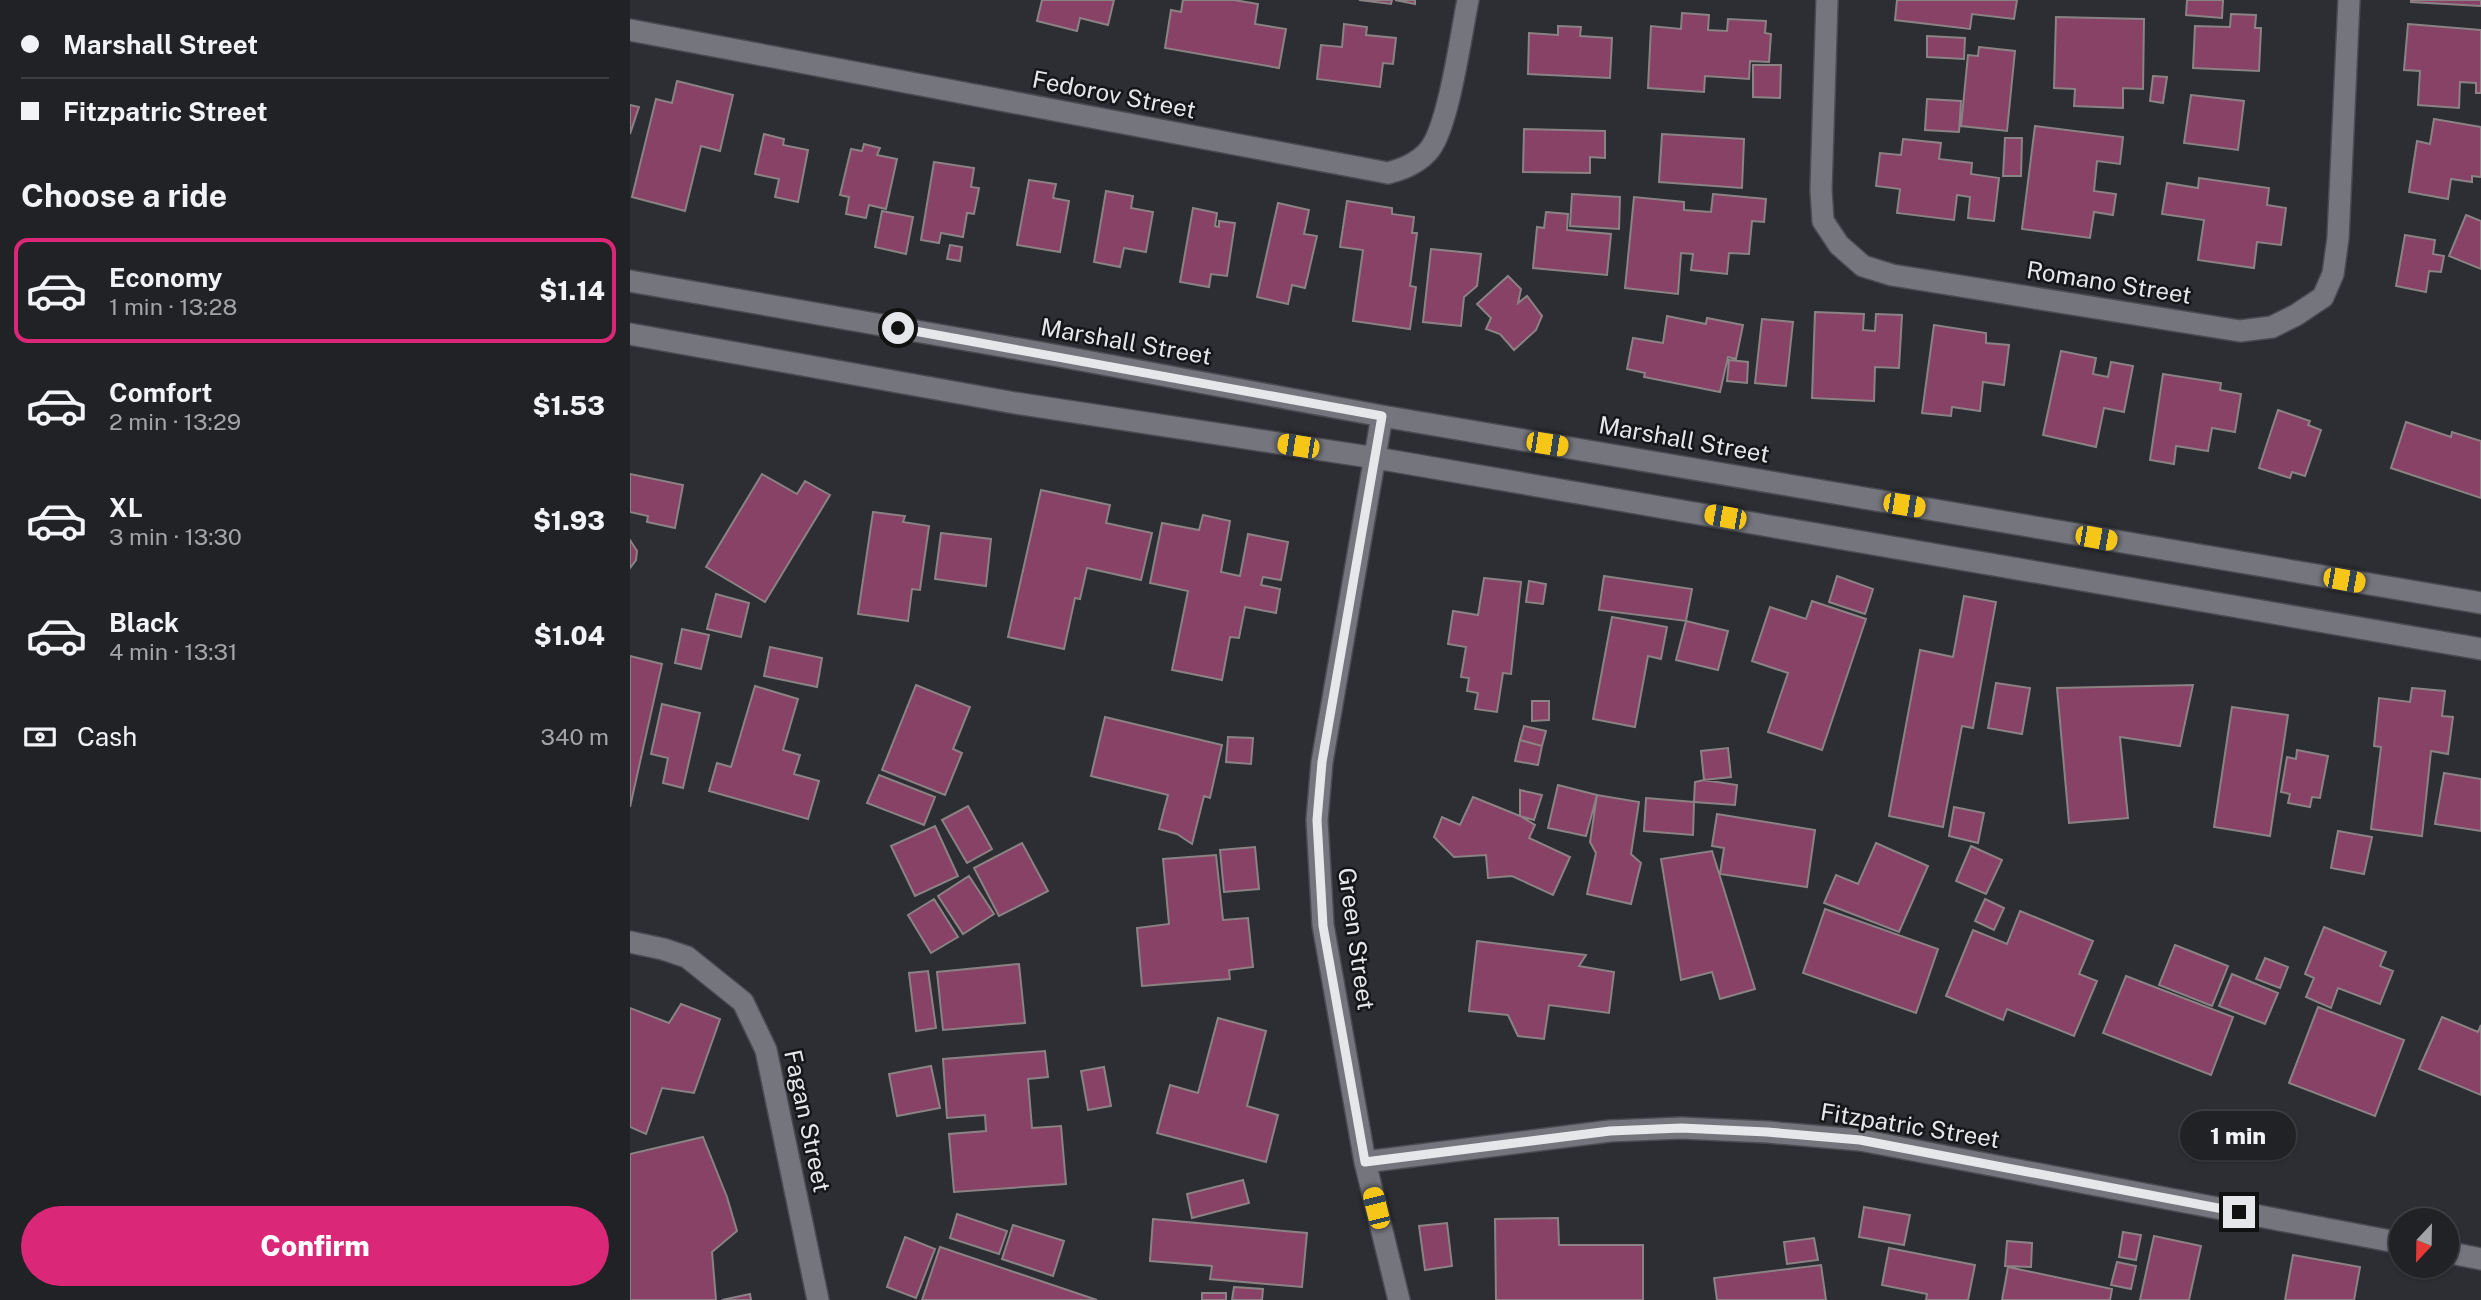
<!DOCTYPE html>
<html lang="en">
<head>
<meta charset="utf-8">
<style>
	:root { --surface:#212226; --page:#2d2f32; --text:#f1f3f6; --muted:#a2a4a7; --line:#3e3f43; --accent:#db2777 }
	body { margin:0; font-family:"Public Sans",sans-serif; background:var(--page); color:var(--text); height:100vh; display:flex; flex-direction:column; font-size:26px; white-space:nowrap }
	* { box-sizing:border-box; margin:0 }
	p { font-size:23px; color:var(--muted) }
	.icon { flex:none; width:38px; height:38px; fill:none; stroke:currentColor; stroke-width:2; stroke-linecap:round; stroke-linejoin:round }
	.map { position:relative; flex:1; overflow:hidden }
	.side { display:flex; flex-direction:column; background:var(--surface); width:630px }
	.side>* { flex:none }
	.guide { display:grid; align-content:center; height:154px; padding:0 21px; background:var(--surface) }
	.needle { width:46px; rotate:202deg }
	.tools { position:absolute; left:1759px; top:1208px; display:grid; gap:14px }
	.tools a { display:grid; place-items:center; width:70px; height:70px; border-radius:50%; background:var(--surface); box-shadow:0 2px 5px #0004,0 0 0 2px var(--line); font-size:35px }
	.end { position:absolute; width:32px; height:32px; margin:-16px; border:9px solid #e6e7eb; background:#111; box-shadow:0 0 0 4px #111 }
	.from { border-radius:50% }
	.bubble { position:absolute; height:49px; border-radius:24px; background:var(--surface); box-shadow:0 2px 5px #0004,0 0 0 2px var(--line); font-size:23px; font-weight:800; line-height:49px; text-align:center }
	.car { position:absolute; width:21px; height:42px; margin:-21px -10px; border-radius:9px; box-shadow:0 0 5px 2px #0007; background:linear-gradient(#f5c518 24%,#345 0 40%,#f5c518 0 76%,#345 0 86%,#f5c518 0) }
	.guide b { display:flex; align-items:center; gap:24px; height:66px; font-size:26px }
	.guide b+b { border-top:2px solid var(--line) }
	.guide i { width:18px; height:18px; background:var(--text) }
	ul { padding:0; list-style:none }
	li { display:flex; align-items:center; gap:21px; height:105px; margin:0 14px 10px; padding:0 7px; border:4px solid transparent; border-radius:14px }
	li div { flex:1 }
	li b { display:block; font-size:26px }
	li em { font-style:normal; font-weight:800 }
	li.on { border-color:var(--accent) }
	li>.icon { width:63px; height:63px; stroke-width:1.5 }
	h2 { padding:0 21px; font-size:32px; line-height:84px }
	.pay { display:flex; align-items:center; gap:18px; height:77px; padding:0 21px; font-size:26px }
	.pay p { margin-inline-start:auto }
	.action { display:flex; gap:14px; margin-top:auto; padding:14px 21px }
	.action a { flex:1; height:80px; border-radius:42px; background:var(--accent); color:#fff; font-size:28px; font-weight:800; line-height:80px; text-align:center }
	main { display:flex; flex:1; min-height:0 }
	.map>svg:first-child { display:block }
	.building { fill:#874265; stroke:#8a8285; stroke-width:2 }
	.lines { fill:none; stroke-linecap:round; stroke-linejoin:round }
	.minor-casing { stroke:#4b4c51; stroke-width:24 }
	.minor { stroke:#75767d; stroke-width:21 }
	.route { stroke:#e6e7eb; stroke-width:9 }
	.labels { text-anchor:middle; stroke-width:5; stroke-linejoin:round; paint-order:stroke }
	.street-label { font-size:24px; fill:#e6e7eb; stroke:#151619 }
</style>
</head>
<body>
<main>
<section class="side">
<div class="guide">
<b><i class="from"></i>Marshall Street</b>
<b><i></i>Fitzpatric Street</b>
</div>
<h2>Choose a ride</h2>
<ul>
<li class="on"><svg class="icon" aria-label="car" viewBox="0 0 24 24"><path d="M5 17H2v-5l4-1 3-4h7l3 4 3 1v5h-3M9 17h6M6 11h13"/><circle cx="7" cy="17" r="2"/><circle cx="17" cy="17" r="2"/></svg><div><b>Economy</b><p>1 min · 13:28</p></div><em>$1.14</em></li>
<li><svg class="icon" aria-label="car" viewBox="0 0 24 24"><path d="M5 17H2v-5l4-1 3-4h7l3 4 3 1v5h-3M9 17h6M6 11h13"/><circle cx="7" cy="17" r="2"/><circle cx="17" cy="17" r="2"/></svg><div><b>Comfort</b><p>2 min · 13:29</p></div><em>$1.53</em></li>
<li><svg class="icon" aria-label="car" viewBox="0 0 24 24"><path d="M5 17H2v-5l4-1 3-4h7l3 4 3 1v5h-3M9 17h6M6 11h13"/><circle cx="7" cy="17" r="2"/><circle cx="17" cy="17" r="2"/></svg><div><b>XL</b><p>3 min · 13:30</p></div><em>$1.93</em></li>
<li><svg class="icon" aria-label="car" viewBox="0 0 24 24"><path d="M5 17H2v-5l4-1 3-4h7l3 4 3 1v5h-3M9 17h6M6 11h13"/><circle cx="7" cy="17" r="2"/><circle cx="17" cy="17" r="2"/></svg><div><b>Black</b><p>4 min · 13:31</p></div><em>$1.04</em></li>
</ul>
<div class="pay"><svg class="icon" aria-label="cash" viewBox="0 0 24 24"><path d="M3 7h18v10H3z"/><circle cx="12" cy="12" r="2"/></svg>Cash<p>340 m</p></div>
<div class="action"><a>Confirm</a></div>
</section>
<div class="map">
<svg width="1851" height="1300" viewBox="0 0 1851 1300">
	<rect width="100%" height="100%" fill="#2c2e33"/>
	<path class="building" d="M 412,0 L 484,0 L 478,25 L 450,18 L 447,31 L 407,21 Z
		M 553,0 L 604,0 L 628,4 L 625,24 L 656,29 L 649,68 L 535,48 L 541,10 L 551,12 Z
		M 729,0 L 762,0 L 761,4 Z
		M 765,0 L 785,0 L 785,4 Z
		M 1267,0 L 1387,0 L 1384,19 L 1342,14 L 1340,29 L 1265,20 Z
		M 1557,0 L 1593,0 L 1592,18 L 1556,15 Z
		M 1781,0 L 1851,0 L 1851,6 L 1781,2 Z
		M 1052,13 L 1079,15 L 1078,30 L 1097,31 L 1098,19 L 1136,21 L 1135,33 L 1141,34 L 1139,62 L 1120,61 L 1119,79 L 1075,76 L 1074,92 L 1018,88 L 1021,26 L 1051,29 Z
		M 1601,14 L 1626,15 L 1625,28 L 1631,28 L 1629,71 L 1563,68 L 1565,26 L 1600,27 Z
		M 1426,17 L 1514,19 L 1513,89 L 1493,88 L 1493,108 L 1444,106 L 1445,89 L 1424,88 Z
		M 714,24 L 737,27 L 736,35 L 766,38 L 763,64 L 753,63 L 750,87 L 687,79 L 691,45 L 712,47 Z
		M 1778,24 L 1851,30 L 1851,93 L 1846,93 L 1846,83 L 1830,82 L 1829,108 L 1788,105 L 1790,71 L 1774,70 Z
		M 928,26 L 951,27 L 950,36 L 982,38 L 980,78 L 898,74 L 899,33 L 928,35 Z
		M 1297,36 L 1335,38 L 1334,59 L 1297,57 Z
		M 1349,47 L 1385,51 L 1377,131 L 1331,126 L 1338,55 L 1348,56 Z
		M 1123,65 L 1151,65 L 1150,98 L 1123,97 Z
		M 1523,76 L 1537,77 L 1533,103 L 1520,101 Z
		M 47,81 L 103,95 L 90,151 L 71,146 L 55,211 L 2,197 L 26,99 L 42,103 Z
		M 1561,95 L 1614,101 L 1608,150 L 1554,143 Z
		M 1297,99 L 1331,101 L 1329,132 L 1295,130 Z
		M 0,105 L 9,107 L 0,134 Z
		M 1804,119 L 1851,127 L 1851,177 L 1842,176 L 1842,182 L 1821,179 L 1818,199 L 1779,192 L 1787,141 L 1800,144 Z
		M 1405,126 L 1493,137 L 1490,164 L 1467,161 L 1464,191 L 1486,194 L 1483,215 L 1464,212 L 1460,238 L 1392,229 Z
		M 894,129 L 975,131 L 975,158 L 960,157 L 960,173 L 893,172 Z
		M 134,134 L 154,139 L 153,145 L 178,150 L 168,202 L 145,197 L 149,179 L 125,174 Z
		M 1032,134 L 1114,139 L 1112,188 L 1029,182 Z
		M 1375,138 L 1392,138 L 1391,176 L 1373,176 Z
		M 1273,139 L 1311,143 L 1309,159 L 1342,163 L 1341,174 L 1369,178 L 1364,221 L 1338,218 L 1340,197 L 1327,195 L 1324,220 L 1267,213 L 1270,189 L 1246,186 L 1250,153 L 1271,155 Z
		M 234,144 L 250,148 L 247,155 L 267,159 L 256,209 L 239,205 L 236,218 L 216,214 L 219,197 L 210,195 L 221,149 L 232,151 Z
		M 304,162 L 344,168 L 341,187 L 349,188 L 344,214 L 337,213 L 333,237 L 311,233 L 309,243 L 291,240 Z
		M 1569,178 L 1639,188 L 1637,205 L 1656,208 L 1651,245 L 1627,242 L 1624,268 L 1568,260 L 1574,220 L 1532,214 L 1537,183 L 1568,188 Z
		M 399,180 L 426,184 L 423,198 L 439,201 L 430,252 L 387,245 Z
		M 476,191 L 503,196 L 501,208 L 523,212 L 516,252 L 494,248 L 490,267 L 464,262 Z
		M 942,194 L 990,197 L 989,229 L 940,226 Z
		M 1083,194 L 1136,199 L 1134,222 L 1122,221 L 1119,254 L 1099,253 L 1097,274 L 1061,270 L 1063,254 L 1051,253 L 1048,294 L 995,288 L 1004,197 L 1054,202 L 1054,210 L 1081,212 Z
		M 717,201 L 762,208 L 762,214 L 784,217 L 782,233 L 787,233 L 780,286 L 786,287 L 780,329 L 723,321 L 733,250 L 710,247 Z
		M 648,203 L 679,210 L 674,234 L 687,236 L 675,288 L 662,285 L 658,304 L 627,297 Z
		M 563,208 L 587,213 L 585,226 L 589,227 L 589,221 L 605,223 L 597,276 L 581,274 L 579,287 L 550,282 Z
		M 252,211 L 283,217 L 276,254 L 245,247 Z
		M 916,212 L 938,214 L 937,230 L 981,234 L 977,275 L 903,268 L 907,227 L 914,228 Z
		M 1836,215 L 1851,221 L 1851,269 L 1819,256 Z
		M 1775,235 L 1805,240 L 1803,254 L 1814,256 L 1811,272 L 1799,271 L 1796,292 L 1766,286 Z
		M 320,245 L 332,247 L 330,261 L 317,259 Z
		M 801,249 L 851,254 L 847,286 L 834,297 L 831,326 L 793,322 Z
		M 878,276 L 891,289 L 888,303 L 897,296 L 912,316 L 906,330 L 884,350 L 870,334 L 856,329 L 861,318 L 847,304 Z
		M 1185,312 L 1234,314 L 1233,330 L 1245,331 L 1246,314 L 1272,315 L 1269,368 L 1245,367 L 1244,401 L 1182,398 Z
		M 1037,316 L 1076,324 L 1077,318 L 1113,325 L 1106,359 L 1098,357 L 1090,392 L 1014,377 L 1015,373 L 997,369 L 1003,338 L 1033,343 Z
		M 1132,319 L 1163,322 L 1156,386 L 1125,383 Z
		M 1304,325 L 1356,333 L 1356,343 L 1379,345 L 1374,385 L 1353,382 L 1350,411 L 1322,407 L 1321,416 L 1292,413 Z
		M 1431,351 L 1466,358 L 1463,374 L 1478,377 L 1481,362 L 1503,366 L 1494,412 L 1474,408 L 1466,447 L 1413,435 Z
		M 1099,360 L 1118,362 L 1117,383 L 1097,381 Z
		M 1533,374 L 1591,383 L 1590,390 L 1611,394 L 1605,432 L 1582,428 L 1578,451 L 1546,446 L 1544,464 L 1520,460 Z
		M 1648,410 L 1680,421 L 1678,425 L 1691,430 L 1675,476 L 1662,472 L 1660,478 L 1629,468 Z
		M 1776,422 L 1821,437 L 1822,432 L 1851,441 L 1851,498 L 1761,468 Z
		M 0,474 L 53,485 L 45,528 L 17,522 L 18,516 L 0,512 Z
		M 132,474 L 167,494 L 175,481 L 200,495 L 135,602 L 76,567 Z
		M 411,490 L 480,505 L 476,523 L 522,533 L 511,580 L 457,568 L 450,599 L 445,598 L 434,649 L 378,637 Z
		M 243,512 L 275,516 L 273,522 L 299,526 L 290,590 L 282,589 L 278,621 L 228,614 Z
		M 573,515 L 600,521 L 591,572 L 610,576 L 618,534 L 658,542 L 651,580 L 633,577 L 631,585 L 650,589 L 646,613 L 615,607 L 609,638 L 600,637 L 592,680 L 542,670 L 558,591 L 520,583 L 532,523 L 569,530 Z
		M 311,533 L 361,539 L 356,586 L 305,579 Z
		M 0,540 L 7,551 L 6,560 L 0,568 Z
		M 974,576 L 1062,589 L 1056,621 L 969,610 Z
		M 1207,576 L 1243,589 L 1235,614 L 1199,602 Z
		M 854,578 L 891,582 L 881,674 L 873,673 L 867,712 L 845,709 L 848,693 L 837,691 L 839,678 L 831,677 L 836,647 L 818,644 L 823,611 L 848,615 Z
		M 899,581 L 916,584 L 913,604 L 896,602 Z
		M 86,594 L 119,603 L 111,637 L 77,629 Z
		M 1334,596 L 1366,602 L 1343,728 L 1332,726 L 1313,827 L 1259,816 L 1290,650 L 1323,657 Z
		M 1182,601 L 1236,619 L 1192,750 L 1138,732 L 1158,673 L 1122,661 L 1140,607 L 1176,619 Z
		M 982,617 L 1037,627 L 1031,659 L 1018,656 L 1005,727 L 963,719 Z
		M 1056,621 L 1098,631 L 1088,670 L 1046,660 Z
		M 52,629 L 79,635 L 71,669 L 45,663 Z
		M 140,647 L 192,658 L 187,687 L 134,676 Z
		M 0,656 L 32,664 L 0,807 Z
		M 1366,683 L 1400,688 L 1392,734 L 1358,728 Z
		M 286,685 L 340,707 L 323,749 L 332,753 L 315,795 L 252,770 Z
		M 1563,685 L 1550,746 L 1490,737 L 1498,818 L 1439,823 L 1427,688 Z
		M 125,686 L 168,699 L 153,750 L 170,755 L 164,774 L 189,781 L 178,819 L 79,791 L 87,763 L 101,767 Z
		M 1782,688 L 1815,691 L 1812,716 L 1823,717 L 1818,754 L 1801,751 L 1792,836 L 1741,829 L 1751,747 L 1744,746 L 1749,698 L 1780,702 Z
		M 902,701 L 919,701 L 919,720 L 902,721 Z
		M 32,704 L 70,713 L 53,788 L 33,783 L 38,758 L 21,754 Z
		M 1602,707 L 1658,715 L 1640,836 L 1584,827 Z
		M 475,717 L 592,745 L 580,798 L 574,796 L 562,844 L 547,834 L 529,829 L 538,795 L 461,776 Z
		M 894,726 L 916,731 L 912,746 L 890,740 Z
		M 598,737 L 623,738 L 621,764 L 596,762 Z
		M 890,740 L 912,746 L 908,765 L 885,761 Z
		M 1098,748 L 1101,777 L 1074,780 L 1071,751 Z
		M 1667,750 L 1698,756 L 1690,798 L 1682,797 L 1680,807 L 1658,803 L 1660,794 L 1651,792 L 1657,757 L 1666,759 Z
		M 1814,773 L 1851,779 L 1851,831 L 1805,824 Z
		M 249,775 L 305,797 L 294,825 L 237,803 Z
		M 1074,780 L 1107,785 L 1105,805 L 1064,802 L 1065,782 Z
		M 928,785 L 967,795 L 956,836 L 918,828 Z
		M 890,790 L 912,795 L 904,820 L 890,816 Z
		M 967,795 L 1009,802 L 1001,854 L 1011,863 L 1001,904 L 957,894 L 966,853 L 960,842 Z
		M 843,797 L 890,816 L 905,825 L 899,838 L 940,857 L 923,895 L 882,876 L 858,878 L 856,855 L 824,857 L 804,837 L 812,817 L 830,825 Z
		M 1016,798 L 1064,802 L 1063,835 L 1014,831 Z
		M 338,806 L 362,849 L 337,863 L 312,820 Z
		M 1324,807 L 1354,813 L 1348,843 L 1319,836 Z
		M 1087,814 L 1185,830 L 1177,887 L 1090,874 L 1094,848 L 1082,846 Z
		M 305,826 L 328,876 L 285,896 L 261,846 Z
		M 1708,831 L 1742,837 L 1734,874 L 1701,868 Z
		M 392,843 L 418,891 L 369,916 L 344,868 Z
		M 1246,843 L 1298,866 L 1269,932 L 1194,903 L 1206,875 L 1228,884 Z
		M 1341,846 L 1372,860 L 1356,894 L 1326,881 Z
		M 625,847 L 629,889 L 594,892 L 590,850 Z
		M 1082,851 L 1125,989 L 1090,999 L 1082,972 L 1051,980 L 1031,859 Z
		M 586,855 L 593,920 L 618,918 L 623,967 L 599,970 L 600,979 L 512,986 L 507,928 L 539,924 L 533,859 Z
		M 339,876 L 364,914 L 333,934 L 308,896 Z
		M 304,899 L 328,937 L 301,953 L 278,915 Z
		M 1355,899 L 1374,908 L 1364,930 L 1345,921 Z
		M 1195,909 L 1308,949 L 1286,1013 L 1173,973 Z
		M 1390,911 L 1463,941 L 1449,974 L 1467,981 L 1444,1036 L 1377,1009 L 1373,1020 L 1316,996 L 1343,930 L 1377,944 Z
		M 1694,927 L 1756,952 L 1750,966 L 1763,971 L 1750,1004 L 1708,988 L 1701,1008 L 1676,997 L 1684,978 L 1675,974 Z
		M 847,941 L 956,955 L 949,966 L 984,972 L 979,1013 L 919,1005 L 914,1039 L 888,1036 L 878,1015 L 839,1011 Z
		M 1545,945 L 1598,966 L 1582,1006 L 1529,985 Z
		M 1635,958 L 1658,967 L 1650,988 L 1626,979 Z
		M 389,964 L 395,1023 L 313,1030 L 307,972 Z
		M 298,971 L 306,1028 L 286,1031 L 279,973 Z
		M 1602,974 L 1648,993 L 1635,1024 L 1589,1006 Z
		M 1496,976 L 1603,1017 L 1581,1075 L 1473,1033 Z
		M 51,1004 L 90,1019 L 64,1093 L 32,1088 L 16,1134 L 0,1127 L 0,1008 L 39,1023 Z
		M 1688,1007 L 1774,1040 L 1745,1116 L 1659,1083 Z
		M 1812,1017 L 1848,1032 L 1851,1025 L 1851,1095 L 1789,1069 Z
		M 588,1018 L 636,1031 L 617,1106 L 648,1115 L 636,1162 L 527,1133 L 540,1085 L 568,1093 Z
		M 415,1051 L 418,1077 L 398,1079 L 402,1128 L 431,1126 L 436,1184 L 324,1192 L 319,1134 L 356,1131 L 355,1115 L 317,1118 L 313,1059 Z
		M 301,1066 L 310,1108 L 267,1116 L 259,1074 Z
		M 474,1067 L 481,1106 L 458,1110 L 451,1071 Z
		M 73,1137 L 97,1197 L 107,1231 L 82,1252 L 86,1300 L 0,1300 L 0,1154 Z
		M 613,1180 L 619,1203 L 562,1218 L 557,1194 Z
		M 1234,1207 L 1280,1215 L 1274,1245 L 1229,1237 Z
		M 327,1214 L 377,1231 L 369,1254 L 320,1238 Z
		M 928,1218 L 929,1245 L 1013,1245 L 1013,1300 L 866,1300 L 865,1219 Z
		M 523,1219 L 677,1233 L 672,1287 L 580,1279 L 582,1266 L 520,1261 Z
		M 817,1223 L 822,1266 L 795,1270 L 789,1226 Z
		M 383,1225 L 434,1241 L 423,1276 L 372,1259 Z
		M 1493,1232 L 1511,1235 L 1506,1260 L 1489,1257 Z
		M 1524,1236 L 1571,1246 L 1559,1300 L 1510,1300 Z
		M 275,1237 L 305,1249 L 286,1298 L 257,1287 Z
		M 1184,1238 L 1188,1260 L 1157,1264 L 1154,1242 Z
		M 1377,1241 L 1402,1243 L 1401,1267 L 1375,1266 Z
		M 310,1247 L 467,1300 L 292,1300 Z
		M 1259,1248 L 1345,1265 L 1338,1300 L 1296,1300 L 1297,1294 L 1252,1285 Z
		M 1663,1255 L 1730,1267 L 1724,1300 L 1655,1300 Z
		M 1487,1262 L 1506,1266 L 1501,1289 L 1481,1285 Z
		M 1191,1265 L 1196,1300 L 1087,1300 L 1084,1278 Z
		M 1378,1267 L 1482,1289 L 1480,1300 L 1372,1300 Z
		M 604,1287 L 633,1289 L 632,1300 L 602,1300 Z
		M 572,1293 L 596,1293 L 596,1300 L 572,1300 Z
		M 120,1294 L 121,1300 L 92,1300 Z"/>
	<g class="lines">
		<defs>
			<path id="minor" d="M 1197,0 L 1191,190 L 1193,221 L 1209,245 L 1233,266 L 1262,275 L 1610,331 L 1642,327 L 1666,315 L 1693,297 L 1703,274 L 1708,238 L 1719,0
				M 0,30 L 758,173 C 774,169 789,163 800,149 C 819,124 831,34 838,0
				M 0,281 L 429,356 L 752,416 L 1851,603
				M 0,334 L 385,403 L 746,458 L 1851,649
				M 752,416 L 692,762 L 687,820 L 693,925 L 735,1162 L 769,1300
				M 0,942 L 33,949 L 57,957 L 113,1002 L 136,1050 L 188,1300
				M 735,1162 L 980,1131 L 1051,1128 L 1137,1132 L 1230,1140 L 1771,1243
				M 1816,1252 L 1851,1259"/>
		</defs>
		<use href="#minor" class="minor-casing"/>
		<use href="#minor" class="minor"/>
	</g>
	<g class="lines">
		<path class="route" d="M 268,328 L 752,416 L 692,762 L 687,820 L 693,926 L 735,1162 L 980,1131 L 1051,1128 L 1137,1132 L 1230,1140 L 1609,1212"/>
	</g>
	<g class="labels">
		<g class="street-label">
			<text transform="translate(484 95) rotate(11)" y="8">Fedorov Street</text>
			<text transform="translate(1479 283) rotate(9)" y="8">Romano Street</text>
			<text transform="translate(496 342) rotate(10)" y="8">Marshall Street</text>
			<text transform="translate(1054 440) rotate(10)" y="8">Marshall Street</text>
			<text transform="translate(726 939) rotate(82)" y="8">Green Street</text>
			<text transform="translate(177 1121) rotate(78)" y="8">Fagan Street</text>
			<text transform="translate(1280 1126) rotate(9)" y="8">Fitzpatric Street</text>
		</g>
	</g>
</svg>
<div class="tools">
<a><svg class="needle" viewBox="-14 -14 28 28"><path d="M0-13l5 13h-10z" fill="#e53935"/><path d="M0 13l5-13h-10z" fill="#a2a4a7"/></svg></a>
</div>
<i class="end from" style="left:268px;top:328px"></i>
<i class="end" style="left:1609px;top:1212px"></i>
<div class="bubble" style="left:1550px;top:1111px;width:116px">1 min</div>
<i class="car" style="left:917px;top:444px;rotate:99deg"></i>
<i class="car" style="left:668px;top:446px;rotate:279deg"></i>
<i class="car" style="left:1274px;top:505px;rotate:99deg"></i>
<i class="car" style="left:1095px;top:517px;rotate:280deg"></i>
<i class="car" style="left:1466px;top:538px;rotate:100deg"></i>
<i class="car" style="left:1714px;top:580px;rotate:100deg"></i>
<i class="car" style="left:746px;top:1208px;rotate:346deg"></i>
</div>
</main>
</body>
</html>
